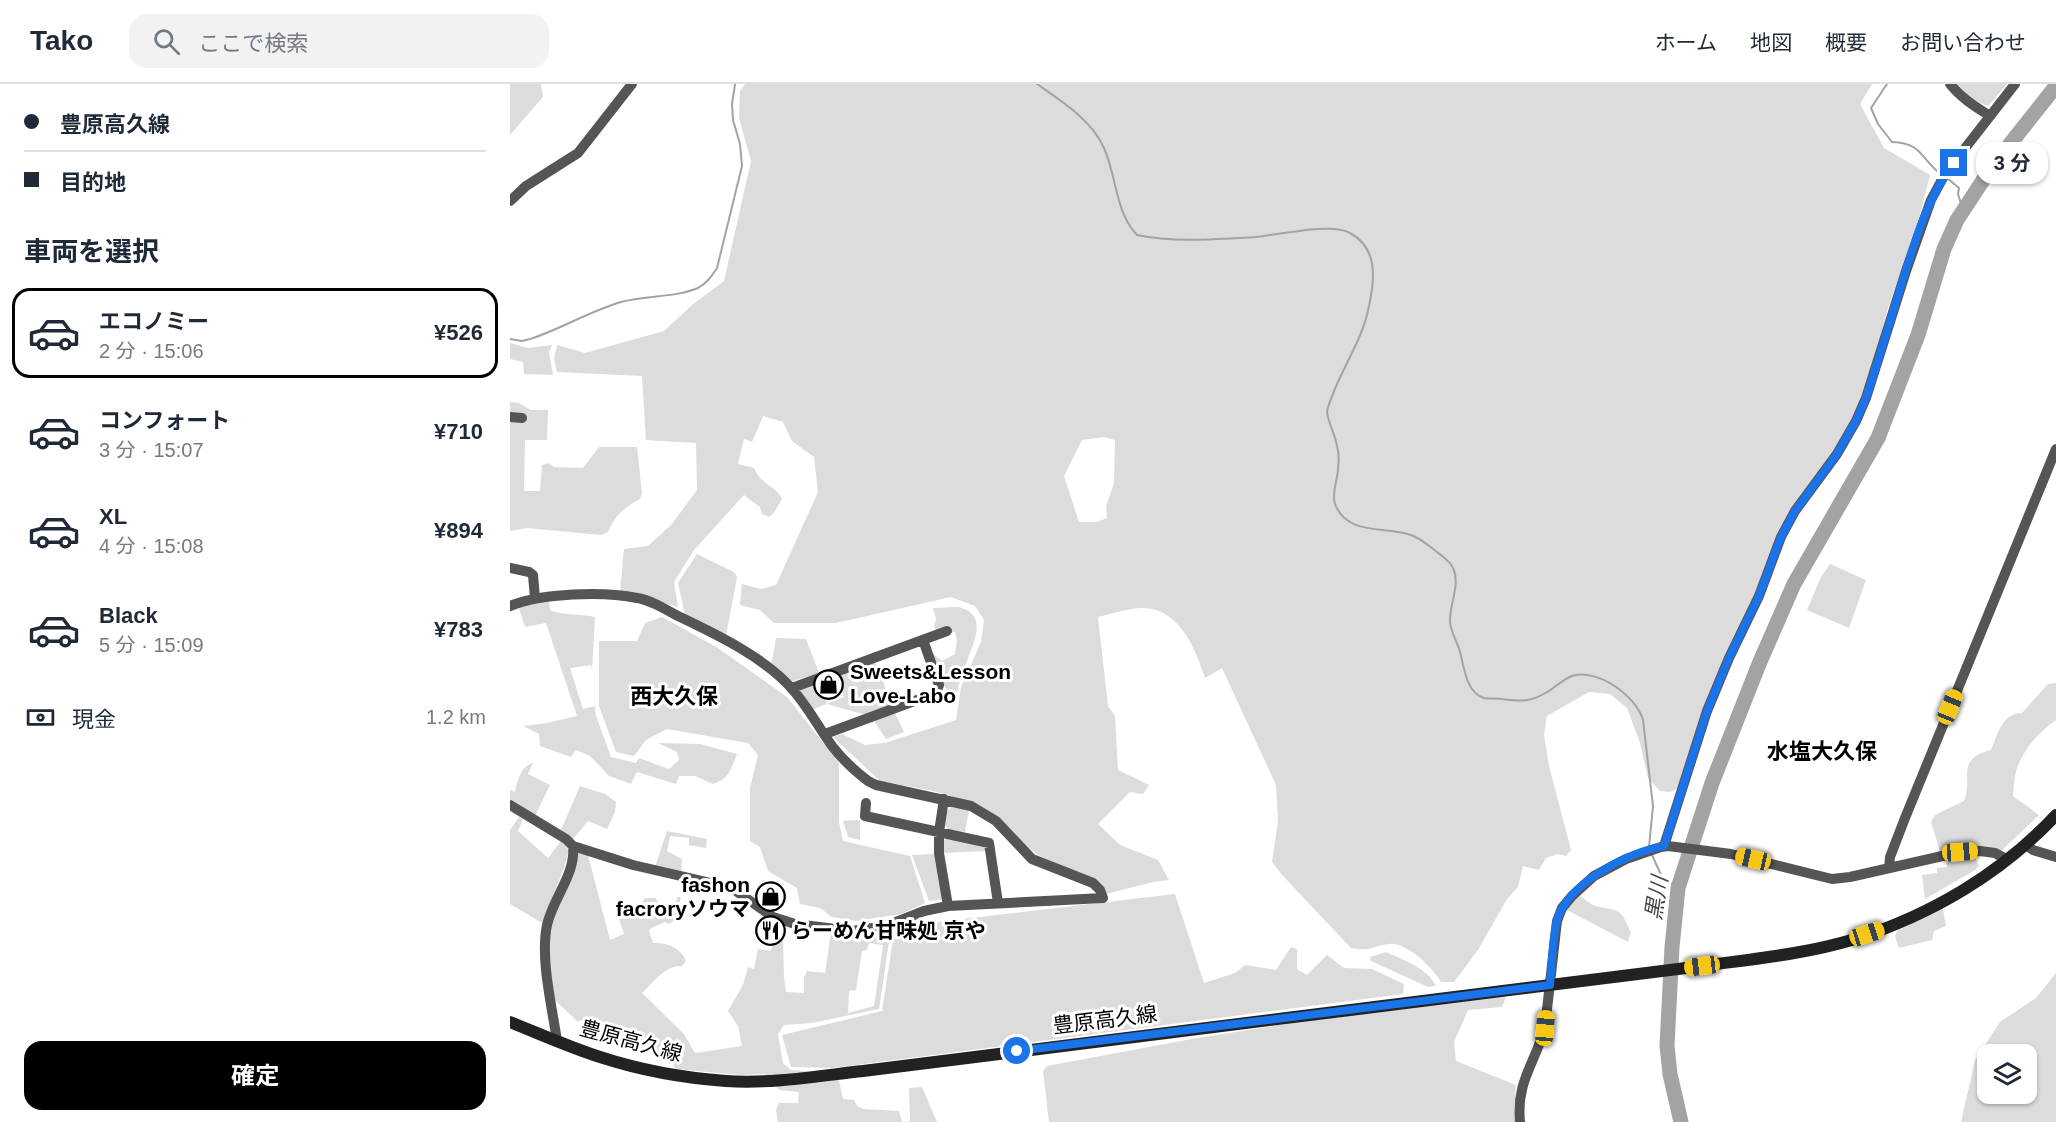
<!DOCTYPE html>
<html lang="ja">
<head>
<meta charset="utf-8">
<style>
	:root { --surface:#fff; --page:#f2f2f3; --text:#1f2937; --muted:#747a83; --line:#e0e1e3; --accent:#000 }
	body { margin:0; font-family:Helvetica,"Noto Sans JP",sans-serif; background:var(--page); color:var(--text); height:100vh; display:flex; flex-direction:column; font-size:22px; white-space:nowrap }
	* { box-sizing:border-box; margin:0 }
	p { font-size:20px; color:var(--muted) }
	.icon { flex:none; width:33px; height:33px; fill:none; stroke:currentColor; stroke-width:2; stroke-linecap:round; stroke-linejoin:round }
	.map { position:relative; flex:1; overflow:hidden }
	.details { display:flex; flex-direction:column; background:var(--surface); width:510px }
	.details>* { flex:none }
	.guide { display:grid; align-content:center; height:132px; padding:0 24px; background:var(--surface) }
	.buttons { position:absolute; left:1467px; top:960px; display:grid; gap:12px }
	.buttons a { display:grid; place-items:center; width:60px; height:60px; border-radius:12px; background:var(--surface); box-shadow:0 2px 4px #0004; font-size:30px }
	.end { position:absolute; width:27px; height:27px; margin:-14px; border:8px solid #1a73e8; background:#fff; box-shadow:0 0 0 3px #fff }
	.from { border-radius:50% }
	.bubble { position:absolute; height:42px; border-radius:18px; background:var(--surface); box-shadow:0 2px 4px #0004; font-size:20px; font-weight:700; line-height:42px; text-align:center }
	.car { position:absolute; width:18px; height:36px; margin:-18px -9px; border-radius:8px; box-shadow:0 0 4px 2px #0007; background:linear-gradient(#f5c518 24%,#345 0 40%,#f5c518 0 76%,#345 0 86%,#f5c518 0) }
	.guide b { display:flex; align-items:center; gap:21px; height:57px; font-size:22px }
	.guide b+b { border-top:2px solid var(--line) }
	.guide i { width:15px; height:15px; background:var(--text) }
	ul { padding:0; list-style:none }
	li { display:flex; align-items:center; gap:18px; height:90px; margin:0 12px 9px; padding:0 12px; border:3px solid transparent; border-radius:18px }
	li div { flex:1 }
	li b { display:block; font-size:22px }
	li em { font-style:normal; font-weight:700 }
	li.on { border-color:var(--accent) }
	li>.icon { width:54px; height:54px; stroke-width:1.5 }
	h2 { padding:0 24px; font-size:27px; line-height:72px }
	.pay { display:flex; align-items:center; gap:15px; height:66px; padding:0 24px; font-size:22px }
	.pay p { margin-inline-start:auto }
	.action { display:flex; gap:12px; margin-top:auto; padding:12px 24px }
	.action a { flex:1; height:69px; border-radius:18px; background:var(--accent); color:#fff; font-size:24px; font-weight:700; line-height:69px; text-align:center }
	header { display:flex; align-items:center; gap:36px; box-sizing:border-box; height:84px; padding:0 30px; background:var(--surface); border-bottom:2px solid var(--line) }
	header strong { font-size:28px }
	nav { display:flex; gap:33px; margin-inline-start:auto; font-size:21px }
	.search { width:420px; height:54px; background:var(--page); display:flex; align-items:center; gap:15px; box-sizing:border-box; padding:0 21px; border-radius:18px; color:var(--muted); font-size:22px }
	main { display:flex; flex:1; min-height:0 }
	.map>svg:first-child { display:block }
	.green { fill:#dcdcdc; fill-rule:evenodd }
	.lines { fill:none; stroke-linecap:round; stroke-linejoin:round }
	.stream { stroke:#a3a3a3; stroke-width:2 }
	.river { stroke:#a3a3a3; stroke-width:15 }
	.street { stroke:#555; stroke-width:10 }
	.secondary { stroke:#222; stroke-width:12 }
	.route { stroke:#1a73e8; stroke-width:8 }
	.labels { text-anchor:middle; stroke-width:6; stroke-linejoin:round; paint-order:stroke }
	.poi-label { font-size:21px; font-weight:bold; fill:#000; stroke:#fff; text-anchor:start }
	.street-label { font-size:21px; fill:#000; stroke:#fff }
	.neighbourhood-label { font-size:22px; font-weight:bold; fill:#000; stroke:#fff }
	.water-label { font-size:22px; font-style:italic; fill:#444; stroke:#fff }
</style>
</head>
<body>
<header>
<strong>Tako</strong>
<div class="search"><svg class="icon" aria-label="search" viewBox="0 0 24 24"><circle cx="10" cy="10" r="6"/><path d="M15 15l6 6"/></svg>ここで検索</div>
<nav><a>ホーム</a><a>地図</a><a>概要</a><a>お問い合わせ</a></nav>
</header>
<main>
<section class="details">
<div class="guide">
<b><i class="from"></i>豊原高久線</b>
<b><i></i>目的地</b>
</div>
<h2>車両を選択</h2>
<ul>
<li class="on"><svg class="icon" aria-label="car" viewBox="0 0 24 24"><path d="M5 17H2v-5l4-1 3-4h7l3 4 3 1v5h-3M9 17h6M6 11h13"/><circle cx="7" cy="17" r="2"/><circle cx="17" cy="17" r="2"/></svg><div><b>エコノミー</b><p>2 分 · 15:06</p></div><em>¥526</em></li>
<li><svg class="icon" aria-label="car" viewBox="0 0 24 24"><path d="M5 17H2v-5l4-1 3-4h7l3 4 3 1v5h-3M9 17h6M6 11h13"/><circle cx="7" cy="17" r="2"/><circle cx="17" cy="17" r="2"/></svg><div><b>コンフォート</b><p>3 分 · 15:07</p></div><em>¥710</em></li>
<li><svg class="icon" aria-label="car" viewBox="0 0 24 24"><path d="M5 17H2v-5l4-1 3-4h7l3 4 3 1v5h-3M9 17h6M6 11h13"/><circle cx="7" cy="17" r="2"/><circle cx="17" cy="17" r="2"/></svg><div><b>XL</b><p>4 分 · 15:08</p></div><em>¥894</em></li>
<li><svg class="icon" aria-label="car" viewBox="0 0 24 24"><path d="M5 17H2v-5l4-1 3-4h7l3 4 3 1v5h-3M9 17h6M6 11h13"/><circle cx="7" cy="17" r="2"/><circle cx="17" cy="17" r="2"/></svg><div><b>Black</b><p>5 分 · 15:09</p></div><em>¥783</em></li>
</ul>
<div class="pay"><svg class="icon" aria-label="cash" viewBox="0 0 24 24"><path d="M3 7h18v10H3z"/><circle cx="12" cy="12" r="2"/></svg>現金<p>1.2 km</p></div>
<div class="action"><a>確定</a></div>
</section>
<div class="map">
<svg width="1546" height="1038" viewBox="0 0 1546 1038">
	<rect width="100%" height="100%" fill="#fff"/>
	<path class="green" d="M 0,0 L 31,0 L 33,13 L 0,51 Z
		M 235,0 L 1362,0 L 1350,20 L 1374,64 L 1420,91 L 1408,138 L 1378,224 L 1359,294 L 1345,332 L 1324,368 L 1285,421 L 1169,704 L 1160,708 L 1150,707 L 1138,694 L 1130,659 L 1117,624 L 1100,610 L 1079,608 L 1037,632 L 1034,651 L 1039,682 L 1061,766 L 1056,772 L 1048,770 L 1036,774 L 1029,786 L 1013,782 L 1008,803 L 997,815 L 968,866 L 944,898 L 931,898 C 924,885 896,857 879,860 C 861,862 862,868 841,864 L 773,792 L 762,778 L 768,737 L 766,701 L 712,584 L 695,594 C 685,563 668,522 630,524 C 616,525 601,530 588,533 L 598,622 L 605,632 L 608,686 L 639,701 L 633,710 L 620,708 L 588,740 L 610,761 L 648,776 L 659,796 L 643,798 L 596,810 L 553,783 L 528,771 L 460,718 L 423,707 L 370,697 L 323,653 L 332,650 L 355,661 L 375,659 L 446,636 L 451,603 L 471,558 L 474,536 L 465,522 L 441,513 L 326,539 L 264,539 L 250,526 L 230,521 L 232,500 L 251,505 L 266,501 L 308,408 L 304,373 L 282,357 L 273,338 L 253,332 L 242,358 L 234,355 L 228,380 L 244,384 C 251,401 265,401 272,415 L 263,430 L 259,433 L 252,430 L 250,423 L 234,411 L 184,466 L 164,498 L 168,523 L 110,507 L 114,465 L 138,462 L 162,440 L 187,406 L 186,359 L 136,356 L 132,292 L 47,288 L 44,275 L 47,261 L 75,269 L 154,247 L 182,221 L 214,197 L 241,77 L 229,34 L 230,7 ZM 594,353 L 605,356 L 604,399 L 596,422 L 597,434 L 587,438 L 569,438 L 554,392 L 572,356 Z
		M 1446,0 L 1497,0 L 1478,22 L 1462,15 Z
		M 0,259 L 18,264 L 42,261 L 39,269 L 43,291 L 14,290 L 13,278 L 0,275 Z
		M 0,318 L 9,319 L 21,326 L 38,326 L 37,356 L 15,356 L 14,407 L 30,407 L 32,381 L 39,379 L 44,383 L 73,384 L 89,363 L 127,363 L 132,409 L 130,415 C 115,423 104,432 98,448 L 91,451 L 17,444 L 0,447 Z
		M 187,470 L 224,488 L 227,493 L 216,552 L 175,531 L 168,499 Z
		M 1320,480 L 1356,496 L 1339,544 L 1297,526 L 1311,493 Z
		M 39,516 L 40,526 C 48,531 73,530 85,533 L 82,586 L 81,581 L 60,584 L 73,625 L 85,622 L 86,632 L 101,673 L 126,679 L 129,674 L 159,685 L 169,676 L 167,668 L 148,659 L 190,660 L 227,670 C 221,685 219,695 203,700 L 185,692 L 169,692 L 166,700 L 127,688 L 121,700 L 99,692 L 80,672 L 66,666 L 61,673 L 30,662 L 29,650 L 13,642 L 37,639 L 67,632 L 36,539 L 15,543 L 8,521 Z
		M 447,523 C 479,529 464,557 457,577 C 452,589 448,602 446,614 C 430,604 428,587 422,569 L 432,577 L 445,570 L 447,557 L 445,548 L 427,549 L 424,542 L 426,535 L 423,524 Z
		M 152,533 L 208,564 L 277,613 L 329,679 L 329,738 L 333,757 L 400,772 L 415,819 L 391,830 L 346,837 L 322,833 L 310,824 L 290,820 L 287,804 L 258,787 L 250,763 L 240,757 L 240,704 L 248,671 L 238,659 L 157,645 L 136,656 L 124,672 L 106,668 L 89,622 L 89,557 L 127,557 L 135,539 Z
		M 266,554 L 296,555 L 309,589 L 280,598 L 261,582 Z
		M 365,577 L 382,621 L 356,631 L 317,620 L 301,626 L 288,607 L 309,600 L 317,620 L 334,613 L 327,593 Z
		M 1546,599 L 1546,636 C 1529,648 1511,667 1506,688 C 1504,695 1504,704 1503,712 L 1529,731 L 1490,768 L 1454,763 L 1430,767 L 1421,738 L 1425,731 L 1454,717 C 1464,693 1444,676 1481,666 C 1488,650 1492,629 1512,629 L 1538,600 Z
		M 385,629 L 394,648 L 376,655 L 364,637 Z
		M 23,679 L 18,690 L 40,701 L 25,732 L 0,716 L 0,706 L 5,708 C 7,697 11,682 23,679 Z
		M 70,702 L 95,710 L 106,718 L 105,728 L 97,745 L 78,737 L 63,755 L 51,746 Z
		M 442,722 L 459,725 L 455,748 L 438,745 L 435,741 L 437,727 Z
		M 9,733 L 13,735 L 8,747 L 38,774 L 51,757 L 59,766 L 54,784 L 32,839 L 0,820 L 0,746 Z
		M 350,736 L 350,756 L 338,753 L 333,737 Z
		M 157,747 L 197,755 L 196,764 L 179,761 L 179,754 L 160,752 L 157,767 L 172,775 L 171,790 L 145,783 Z
		M 438,753 L 473,760 L 476,767 L 433,769 L 432,758 Z
		M 66,769 L 78,771 L 100,856 L 114,850 L 108,832 L 114,829 L 144,832 L 144,821 L 133,819 L 134,814 L 146,814 L 148,821 L 155,828 L 160,829 L 168,813 L 171,813 L 166,835 L 159,840 L 155,838 L 141,844 L 139,847 L 143,859 C 157,858 171,864 176,877 L 172,882 C 155,881 143,899 132,909 L 174,950 L 185,969 L 232,962 L 228,942 L 218,927 L 233,901 L 238,883 L 244,885 L 248,865 L 261,867 L 263,855 L 273,854 L 274,893 L 276,908 L 294,909 L 294,894 L 297,887 L 315,889 L 321,848 C 344,851 359,854 381,844 L 369,925 L 302,939 L 274,941 L 268,950 L 273,979 L 281,986 L 319,989 L 329,997 L 333,1015 L 344,1016 L 347,1022 L 354,1025 L 389,1027 L 392,1038 L 268,1038 L 266,1026 L 269,1019 L 288,1019 L 289,1008 L 269,1006 L 255,990 L 231,991 L 165,985 L 163,977 C 153,973 142,969 132,964 C 112,953 92,932 67,937 L 44,915 L 39,893 L 39,844 ZM 359,859 L 373,861 L 364,922 L 338,929 L 339,907 L 346,906 L 352,867 L 357,866 Z
		M 1463,769 L 1469,782 L 1465,786 L 1415,815 L 1412,791 L 1427,789 L 1427,784 L 1437,783 L 1436,773 Z
		M 425,770 L 433,815 L 419,817 L 402,771 Z
		M 665,810 L 694,899 L 725,889 L 735,881 L 766,886 L 781,863 L 787,865 L 787,885 L 797,891 L 817,871 L 834,884 L 862,885 L 894,900 L 893,910 L 323,984 L 281,983 L 272,951 L 372,927 L 385,843 Z
		M 1070,812 C 1074,815 1078,818 1083,821 C 1092,825 1105,823 1111,830 C 1116,835 1117,842 1121,848 L 1118,858 L 1055,825 Z
		M 1433,825 L 1436,842 L 1424,847 L 1422,856 L 1389,864 L 1385,852 L 1387,847 Z
		M 876,868 C 895,877 916,883 926,902 L 918,903 L 861,877 L 860,873 Z
		M 1546,889 L 1546,1038 L 1451,1038 L 1465,976 L 1490,938 L 1526,914 ZM 1478,970 L 1516,970 L 1516,1010 L 1478,1010 Z
		M 996,913 L 992,923 L 958,926 L 944,958 L 946,977 L 1006,1001 L 1004,1028 L 1005,1038 L 539,1038 L 533,987 L 537,982 L 687,954 L 904,920 Z
		M 412,1003 L 427,1038 L 394,1038 L 400,1037 L 399,1004 Z"/>
	<g class="lines">
		<path class="stream" d="M 527,0 C 551,17 582,36 594,64 C 607,93 605,128 627,151 C 666,159 706,155 746,153 C 768,151 822,138 840,149 C 868,164 865,195 859,222 C 852,260 827,290 817,327 C 818,340 825,349 827,362 C 829,369 829,377 828,384 C 828,396 821,409 825,420 C 837,452 876,442 901,451 C 910,454 919,462 927,468 C 933,473 940,477 943,484 C 951,500 939,521 940,538 C 941,549 947,557 950,568 C 954,582 956,609 974,614 C 979,615 986,614 992,615 C 1013,618 1021,618 1039,607 C 1046,602 1054,595 1062,592 C 1088,584 1126,612 1133,636 L 1143,722 L 1139,763
			M 1377,0 L 1361,24 L 1368,40 L 1382,58 C 1413,59 1410,75 1432,91
			M 1437,94 L 1449,104 L 1448,110 L 1453,126
			M 0,255 L 12,257 L 20,255 C 51,245 80,227 111,218 C 136,211 164,214 188,204 C 197,199 201,193 207,184 L 232,82 L 230,60 L 223,36 L 222,20 L 225,0
			M 1142,771 L 1152,793 L 1168,804"/>
		<path class="river" d="M 1171,1038 L 1160,990 L 1157,962 L 1162,863 L 1168,804 L 1202,699 L 1249,580 L 1284,500 L 1368,354 L 1408,251 L 1434,165 L 1447,136 L 1481,84 L 1546,2"/>
		<path class="street" d="M 1440,0 C 1451,14 1466,23 1480,32
			M 0,117 L 16,102 L 68,69 L 122,0
			M 0,333 L 12,334
			M 0,484 L 19,488 L 23,491 L 25,514
			M 0,522 C 32,509 93,507 127,514 C 141,516 155,525 168,532 C 206,550 256,574 283,606 C 298,623 309,644 322,662 C 332,675 345,687 358,697 L 366,701 L 461,722 L 486,737 L 522,775 L 583,799 L 590,806 L 593,814 L 438,822 L 414,827 L 376,842 L 342,847 L 285,840 L 263,833 L 226,807 L 214,802 L 123,781 L 63,762 L 56,755 L 0,721
			M 282,604 L 437,547
			M 315,650 L 426,609 L 429,601 L 413,556
			M 434,715 L 429,748 L 429,769 L 438,822
			M 356,719 L 355,732 L 479,759 L 488,819
			M 1516,761 L 1523,766 L 1546,773
			M 1154,762 L 1197,627 L 1219,574 L 1249,512 L 1271,453 L 1285,427 L 1327,370 L 1346,337 L 1356,314 L 1396,187 L 1421,116 L 1435,90 L 1505,0
			M 1379,784 L 1380,773 L 1395,734 L 1546,365
			M 47,957 C 42,922 30,875 37,841 C 43,814 66,790 63,762
			M 1010,1038 C 1006,997 1025,980 1035,943 L 1047,837 L 1052,824 L 1062,812 L 1084,792 L 1116,775 L 1151,763 L 1158,762 L 1221,770 L 1322,795 L 1340,793 L 1450,768 L 1470,767 L 1485,769 L 1496,775"/>
		<path class="secondary" d="M 0,938 C 30,950 59,963 90,973 C 130,986 174,994 216,997 C 262,1000 308,992 353,987 L 1192,882 C 1243,875 1296,870 1345,855 C 1421,831 1492,789 1546,731"/>
	</g>
	<g class="lines">
		<path class="route" d="M 507,967 L 1040,901 C 1042,880 1042,856 1047,836 C 1058,799 1118,768 1154,762 L 1197,627 L 1219,574 L 1249,512 L 1271,453 L 1285,427 L 1327,370 L 1346,337 L 1356,314 C 1368,278 1379,241 1390,205 C 1404,161 1416,115 1444,79"/>
	</g>
	<defs>
		<symbol id="shop-ring" viewBox="-11 -11 22 22"><circle r="9.5" fill="#fff" stroke="#000" stroke-width="1.5"/><path d="M-5-2.5h2.3a2.7 3.5 0 0 1 5.4 0H5L5.5 6h-11ZM-1.5-2.5h3a1.5 2.3 0 0 0-3 0Z" fill="#000"/></symbol>
		<symbol id="restaurant-ring" viewBox="-11 -11 22 22"><circle r="9.5" fill="#fff" stroke="#000" stroke-width="1.5"/><path d="M-5-6h1v4h1v-4h1v4h1v-4h1v5L-1.5 .5V6h-2V.5L-5-1ZM5-6V6H3V1.5H1.5Q1.5-4 5-6Z" fill="#000"/></symbol>
	</defs>
	<g fill-rule="evenodd">
		<use href="#shop-ring" x="302" y="584" width="33" height="33"/>
		<use href="#shop-ring" x="244" y="796" width="33" height="33"/>
		<use href="#restaurant-ring" x="244" y="830" width="33" height="33"/>
	</g>
	<g class="labels">
		<g class="poi-label">
			<text x="340" y="595">Sweets&amp;Lesson<tspan x="340" dy="24">Love-Labo</tspan></text>
			<text x="240" y="808" text-anchor="end">fashon<tspan x="240" dy="24">facroryソウマ</tspan></text>
			<text x="281" y="854">らーめん甘味処 京や</text>
		</g>
		<g class="street-label">
			<text transform="translate(595 936) rotate(-7)" y="7">豊原高久線</text>
			<text transform="translate(121 957) rotate(15)" y="7">豊原高久線</text>
		</g>
		<g class="neighbourhood-label">
			<text x="164" y="620">西大久保</text>
			<text x="1312" y="675">水塩大久保</text>
		</g>
		<g class="water-label">
			<text transform="translate(1146 814) rotate(-81)" y="8">黒川</text>
		</g>
	</g>
</svg>
<div class="buttons">
<a><svg class="icon" aria-label="layers" viewBox="0 0 24 24"><path d="M12 4l9 5-9 5-9-5zM3 14l9 5 9-5"/></svg></a>
</div>
<i class="end from" style="left:507px;top:967px"></i>
<i class="end" style="left:1444px;top:79px"></i>
<div class="bubble" style="left:1466px;top:58px;width:72px">3 分</div>
<i class="car" style="left:1440px;top:623px;rotate:22deg"></i>
<i class="car" style="left:1450px;top:768px;rotate:86deg"></i>
<i class="car" style="left:1243px;top:775px;rotate:283deg"></i>
<i class="car" style="left:1357px;top:850px;rotate:72deg"></i>
<i class="car" style="left:1192px;top:882px;rotate:263deg"></i>
<i class="car" style="left:1035px;top:944px;rotate:5deg"></i>
</div>
</main>
</body>
</html>
